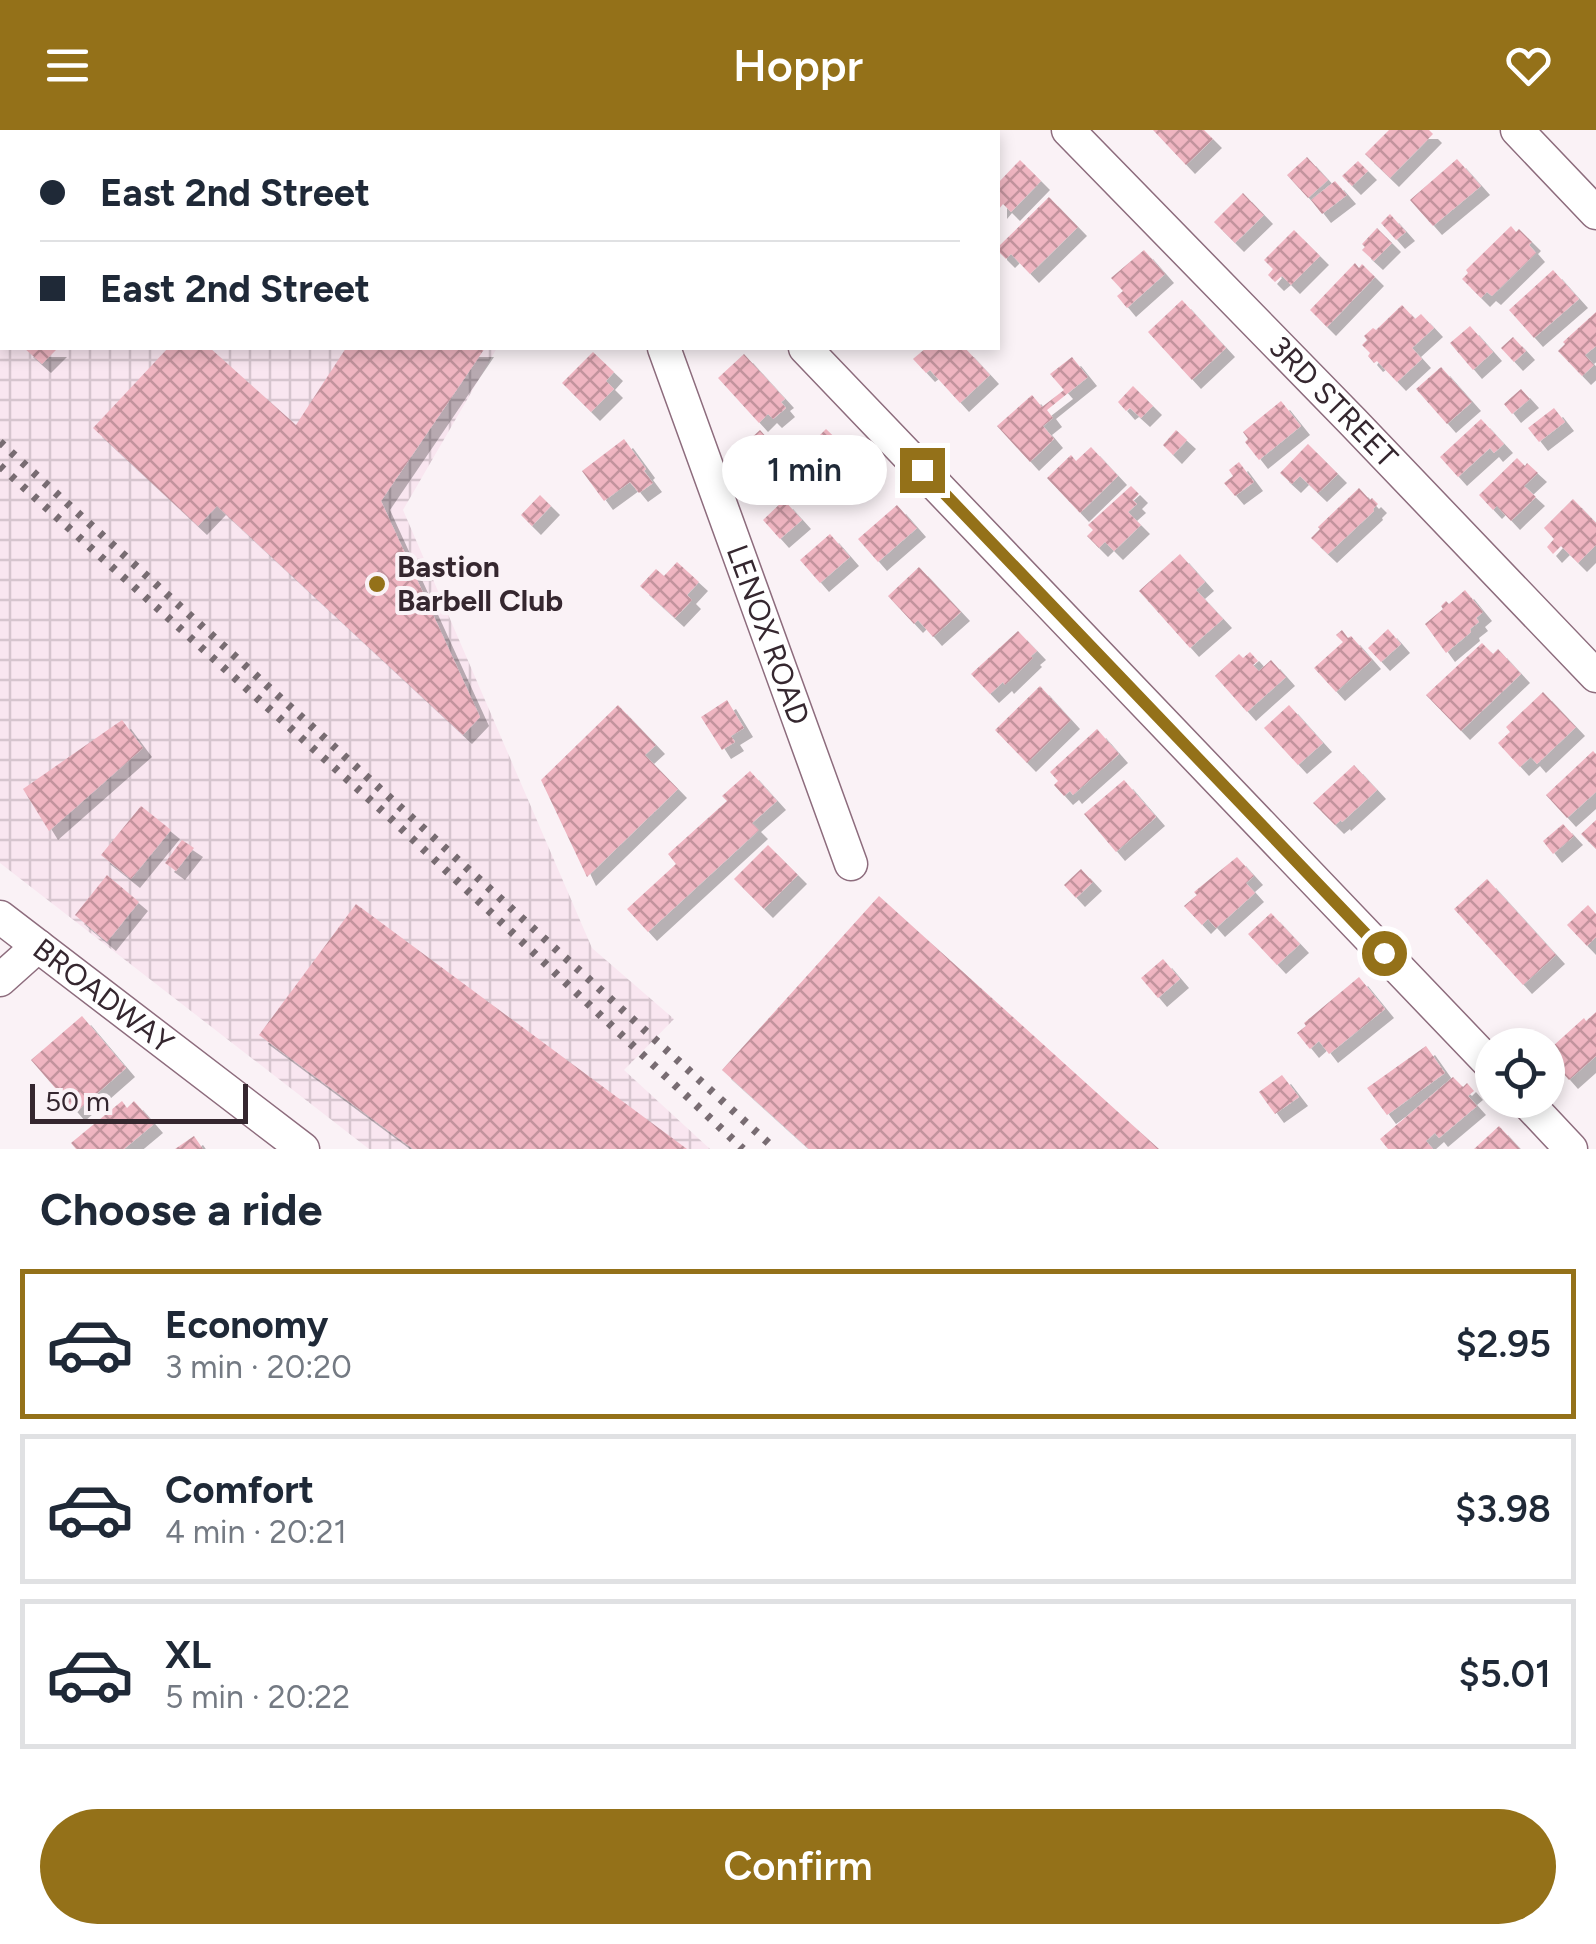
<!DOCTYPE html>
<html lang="en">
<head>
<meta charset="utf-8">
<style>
	:root { --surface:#fff; --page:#f6f6f7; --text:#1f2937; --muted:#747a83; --line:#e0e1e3; --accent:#947119 }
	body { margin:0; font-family:Figtree,sans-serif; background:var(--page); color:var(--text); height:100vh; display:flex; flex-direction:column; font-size:38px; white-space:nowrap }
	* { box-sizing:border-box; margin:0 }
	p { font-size:32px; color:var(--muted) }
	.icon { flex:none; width:55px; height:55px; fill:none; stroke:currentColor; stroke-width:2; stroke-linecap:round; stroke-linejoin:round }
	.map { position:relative; height:1019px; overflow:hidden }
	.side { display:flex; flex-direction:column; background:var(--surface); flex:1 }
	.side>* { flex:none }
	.banner { position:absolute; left:0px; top:0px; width:1000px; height:220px; box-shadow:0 5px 15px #0003; display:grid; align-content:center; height:220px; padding:0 40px; background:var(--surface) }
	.controls { position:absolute; left:1475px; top:898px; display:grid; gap:20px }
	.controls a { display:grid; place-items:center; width:90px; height:90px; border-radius:50%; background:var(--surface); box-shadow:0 5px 15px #0003; font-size:50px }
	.scale { position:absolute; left:30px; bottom:25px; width:218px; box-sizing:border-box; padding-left:10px; border:5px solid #35272f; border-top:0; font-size:28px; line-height:35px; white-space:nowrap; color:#35272f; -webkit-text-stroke:8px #faf2f6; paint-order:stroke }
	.end { position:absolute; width:45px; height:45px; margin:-22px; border:12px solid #947119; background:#fff; box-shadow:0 0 0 5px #fff }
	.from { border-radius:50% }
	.bubble { position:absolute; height:70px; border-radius:35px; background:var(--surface); box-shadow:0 5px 15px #0003; font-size:32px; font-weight:600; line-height:70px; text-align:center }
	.banner b { display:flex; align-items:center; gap:35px; height:95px; font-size:38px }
	.banner b+b { border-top:2px solid var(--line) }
	.banner i { width:25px; height:25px; background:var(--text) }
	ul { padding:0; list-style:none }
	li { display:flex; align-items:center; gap:30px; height:150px; margin:0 20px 15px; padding:0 20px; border:5px solid var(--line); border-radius:0px }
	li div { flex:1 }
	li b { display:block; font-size:38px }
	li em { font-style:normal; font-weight:600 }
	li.on { border-color:var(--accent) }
	li>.icon { width:90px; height:90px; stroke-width:1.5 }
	h2 { padding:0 40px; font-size:45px; line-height:120px }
	.primary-button { display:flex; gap:20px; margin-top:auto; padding:20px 40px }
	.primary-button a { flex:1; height:115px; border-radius:60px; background:var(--accent); color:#fff; font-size:40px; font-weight:600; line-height:115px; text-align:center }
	header { display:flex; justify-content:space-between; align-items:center; height:130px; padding:0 40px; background:var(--accent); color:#fff; font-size:45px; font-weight:600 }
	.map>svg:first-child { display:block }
	.industrial { fill:url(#industrial-grid) }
	.building { fill:url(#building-cross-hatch); filter:url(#shadow) }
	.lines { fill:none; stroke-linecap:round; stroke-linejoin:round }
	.street-casing { stroke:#8d6c7d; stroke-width:35 }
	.secondary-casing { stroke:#8d6c7d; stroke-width:48 }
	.street { stroke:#fff; stroke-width:32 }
	.secondary { stroke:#fff; stroke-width:45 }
	.rail { stroke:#786c72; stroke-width:8; stroke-dasharray:5 10; stroke-linecap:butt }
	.route { stroke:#947119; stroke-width:12 }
	.poi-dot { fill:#947119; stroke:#faf2f6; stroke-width:4 }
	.labels { text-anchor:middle; stroke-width:8; stroke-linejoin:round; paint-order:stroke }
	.street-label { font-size:30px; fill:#35272f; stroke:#faf2f6 }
	.poi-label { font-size:30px; font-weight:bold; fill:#35272f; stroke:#faf2f6; text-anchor:start }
</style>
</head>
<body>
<header><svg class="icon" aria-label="menu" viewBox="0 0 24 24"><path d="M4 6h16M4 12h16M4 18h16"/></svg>Hoppr<svg class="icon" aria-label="heart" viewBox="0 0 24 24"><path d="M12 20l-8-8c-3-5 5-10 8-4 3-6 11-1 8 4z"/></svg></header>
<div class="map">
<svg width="1596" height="1019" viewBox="0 0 1596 1019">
	<defs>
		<pattern id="industrial-grid" width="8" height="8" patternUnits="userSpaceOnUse" patternTransform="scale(2.5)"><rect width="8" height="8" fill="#f9e6f0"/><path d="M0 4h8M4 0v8" fill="none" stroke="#d6c5ce"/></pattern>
		<pattern id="building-cross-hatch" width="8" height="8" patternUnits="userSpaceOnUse" patternTransform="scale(2.5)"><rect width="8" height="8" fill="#efb5c1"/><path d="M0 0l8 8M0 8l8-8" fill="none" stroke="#c2939d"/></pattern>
		<filter id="shadow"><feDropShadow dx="9" dy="9" stdDeviation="0" flood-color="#0004"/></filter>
	</defs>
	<rect width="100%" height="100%" fill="#faf2f6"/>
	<path class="industrial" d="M 0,0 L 393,0 L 397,2 L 2,2 L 2,218 L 497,218 L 403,380 L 592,818 L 674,889 L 624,940 L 710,1019 L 369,1019 L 0,733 Z"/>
	<path class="building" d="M 1153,0 L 1204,0 L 1213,9 L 1186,35 Z
		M 1389,0 L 1429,0 L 1433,4 L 1390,48 L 1365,24 Z
		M 1307,27 L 1328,50 L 1308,68 L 1287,45 Z
		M 1457,29 L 1481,56 L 1433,96 L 1410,70 Z
		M 1020,30 L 1041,51 L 1011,82 L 1003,74 L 998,80 L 998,53 Z
		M 1358,31 L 1368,41 L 1352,56 L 1342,46 Z
		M 1335,51 L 1347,65 L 1322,84 L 1311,70 Z
		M 1243,63 L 1264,85 L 1235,113 L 1214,92 Z
		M 1049,67 L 1078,97 L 1030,144 L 1011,124 L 1006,129 L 998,121 L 998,117 Z
		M 1390,84 L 1406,102 L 1396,110 L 1381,93 Z
		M 1511,96 L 1516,102 L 1519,99 L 1532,112 L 1529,115 L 1536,123 L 1492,166 L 1487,162 L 1481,168 L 1462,149 L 1468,143 L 1466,140 Z
		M 1377,98 L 1392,113 L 1374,131 L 1362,120 L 1365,117 L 1362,114 Z
		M 1294,100 L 1320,126 L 1291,155 L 1282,146 L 1275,152 L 1268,145 L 1273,139 L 1264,130 Z
		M 1144,120 L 1165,144 L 1127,178 L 1117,166 L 1123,161 L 1111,148 Z
		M 1355,133 L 1359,138 L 1362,134 L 1375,147 L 1327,197 L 1310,180 Z
		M 1553,140 L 1579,169 L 1534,208 L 1509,180 Z
		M 1182,170 L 1226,218 L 1192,250 L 1148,202 Z
		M 1402,175 L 1415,189 L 1421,184 L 1434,198 L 1412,218 L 1422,229 L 1397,252 L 1377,231 L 1374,233 L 1368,226 L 1370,223 L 1362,215 L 1367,210 L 1364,206 L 1373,198 L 1376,200 Z
		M 1596,182 L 1596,216 L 1585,225 L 1594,235 L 1582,246 L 1558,221 L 1565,214 L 1563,212 Z
		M 1470,196 L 1493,222 L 1473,240 L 1450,213 Z
		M 1513,207 L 1526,221 L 1514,232 L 1501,218 Z
		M 24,218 L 58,218 L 42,234 Z
		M 168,218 L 210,218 L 296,295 L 346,218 L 485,218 L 381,371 L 480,587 L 463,605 L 217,376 L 198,396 L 93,298 Z
		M 926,218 L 965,218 L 990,245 L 960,273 L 930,240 L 926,243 L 913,229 Z
		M 593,222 L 614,242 L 606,251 L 614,259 L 591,282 L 562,253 Z
		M 744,224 L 785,269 L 781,272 L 786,278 L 773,289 L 768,284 L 759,293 L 718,248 Z
		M 1072,227 L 1088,247 L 1047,280 L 1053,288 L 1043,296 L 1054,309 L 1030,332 L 997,296 L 1032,265 L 1042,277 L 1064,260 L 1050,244 Z
		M 1441,237 L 1472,272 L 1447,294 L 1416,259 Z
		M 1133,256 L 1153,276 L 1141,288 L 1130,278 L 1126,281 L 1118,272 Z
		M 1521,259 L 1530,269 L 1512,284 L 1504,274 Z
		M 1281,271 L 1301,296 L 1259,330 L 1245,312 L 1248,309 L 1243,302 Z
		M 1554,278 L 1565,292 L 1539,312 L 1528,298 Z
		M 1481,289 L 1504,314 L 1494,323 L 1490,318 L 1458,347 L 1440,327 Z
		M 826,299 L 849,321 L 817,353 L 807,343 L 800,349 L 788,337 Z
		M 760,300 L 768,309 L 771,306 L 781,317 L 757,338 L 739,319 Z
		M 1176,300 L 1187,310 L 1173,325 L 1163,315 Z
		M 624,309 L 646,339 L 644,341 L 653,353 L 639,363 L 630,352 L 604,371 L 582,341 Z
		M 1308,314 L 1338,344 L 1318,363 L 1300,346 L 1292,354 L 1280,343 Z
		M 1091,317 L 1118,346 L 1080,383 L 1047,348 L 1071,325 L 1076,331 Z
		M 1517,328 L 1525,336 L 1527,333 L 1538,343 L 1524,356 L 1536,367 L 1511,391 L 1497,376 L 1493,380 L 1479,365 Z
		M 1239,332 L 1254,352 L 1235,366 L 1224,353 L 1233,346 L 1229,340 Z
		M 1131,356 L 1139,364 L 1133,370 L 1137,374 L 1128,382 L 1141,395 L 1114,421 L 1105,412 L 1099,418 L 1087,406 L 1093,400 L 1088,395 Z
		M 1359,358 L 1370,370 L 1372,368 L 1378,374 L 1373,379 L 1374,381 L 1328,424 L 1311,408 L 1320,399 L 1318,397 Z
		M 540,365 L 551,376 L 532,396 L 521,385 Z
		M 1573,369 L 1596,393 L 1596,415 L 1578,433 L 1561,416 L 1553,424 L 1547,417 L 1554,409 L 1544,398 Z
		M 784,370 L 802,390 L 780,409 L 763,390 Z
		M 897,375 L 917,398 L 878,432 L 858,409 Z
		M 830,404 L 850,427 L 820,453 L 800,430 Z
		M 1180,424 L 1205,452 L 1196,460 L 1223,489 L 1190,518 L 1139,461 Z
		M 677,432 L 699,452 L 687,465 L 692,470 L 675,488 L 640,456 L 656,439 L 664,446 Z
		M 919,437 L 961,482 L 933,507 L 918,490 L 914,494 L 888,466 Z
		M 1465,460 L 1483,482 L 1476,488 L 1479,492 L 1470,499 L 1471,502 L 1446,523 L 1425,494 L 1443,479 L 1441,476 L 1446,471 L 1449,474 Z
		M 1388,499 L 1401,514 L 1381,532 L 1368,518 Z
		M 1342,500 L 1348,508 L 1351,506 L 1372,530 L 1336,562 L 1314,538 L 1343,512 L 1336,505 Z
		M 1018,501 L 1037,521 L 1031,526 L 1033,528 L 1005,555 L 1003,552 L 990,564 L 971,544 Z
		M 1482,513 L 1493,524 L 1498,519 L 1521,544 L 1461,601 L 1426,565 Z
		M 1250,522 L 1258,531 L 1253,535 L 1259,541 L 1271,530 L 1286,547 L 1247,582 L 1215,546 L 1239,524 L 1243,528 Z
		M 1040,556 L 1071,590 L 1027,633 L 995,600 Z
		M 1543,562 L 1576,597 L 1537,634 L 1531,627 L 1520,637 L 1498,613 L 1510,602 L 1506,597 Z
		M 727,570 L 744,598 L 731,606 L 735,612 L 722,620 L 701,587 Z
		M 618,575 L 656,615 L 645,625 L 678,659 L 587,747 L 541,650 Z
		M 1289,575 L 1323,613 L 1298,635 L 1264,598 Z
		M 122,590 L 143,618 L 49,701 L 23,659 Z
		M 1097,599 L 1119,624 L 1073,665 L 1070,661 L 1064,666 L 1054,655 L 1058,651 L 1050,642 Z
		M 1593,621 L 1596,624 L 1596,662 L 1567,688 L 1546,665 Z
		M 1354,635 L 1377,660 L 1342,692 L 1341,690 L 1335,695 L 1313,673 Z
		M 750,641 L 777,671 L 752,693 L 759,700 L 648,802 L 627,779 L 676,734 L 668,724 L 727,671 L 722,666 Z
		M 1124,650 L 1156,687 L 1116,722 L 1084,684 Z
		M 141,676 L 171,700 L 131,749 L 101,725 Z
		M 1596,690 L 1596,719 L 1581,704 Z
		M 1563,694 L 1574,706 L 1553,724 L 1543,711 Z
		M 182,710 L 194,718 L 176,741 L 165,733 Z
		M 768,715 L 798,745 L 764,779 L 734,749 Z
		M 1237,727 L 1254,746 L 1246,753 L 1255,763 L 1216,798 L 1208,789 L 1202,795 L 1184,776 L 1197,765 L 1194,762 Z
		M 1081,739 L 1093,752 L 1076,768 L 1064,755 Z
		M 107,745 L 139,772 L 107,812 L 75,785 Z
		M 1487,749 L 1556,825 L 1523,855 L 1454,779 Z
		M 879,766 L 1159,1019 L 809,1019 L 722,940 Z
		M 356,774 L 687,1019 L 413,1019 L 259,905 Z
		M 1588,775 L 1596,784 L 1596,807 L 1587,816 L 1567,795 Z
		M 1271,783 L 1300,814 L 1277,835 L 1248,804 Z
		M 1163,829 L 1180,849 L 1158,868 L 1141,848 Z
		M 1359,847 L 1385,879 L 1329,924 L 1319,911 L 1310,919 L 1297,903 L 1306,896 L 1304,893 Z
		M 1596,882 L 1596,926 L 1569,950 L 1554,933 L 1559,928 L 1554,922 L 1557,919 L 1553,916 L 1584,888 L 1586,891 Z
		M 82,886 L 126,938 L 76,982 L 31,930 Z
		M 1426,916 L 1445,943 L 1387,985 L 1367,958 Z
		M 1282,945 L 1299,967 L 1275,984 L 1259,962 Z
		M 1453,947 L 1463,957 L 1467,953 L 1474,961 L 1468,966 L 1477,976 L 1439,1008 L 1435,1003 L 1426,1011 L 1433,1019 L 1388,1019 L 1380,1009 Z
		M 122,971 L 127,978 L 134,971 L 154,994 L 124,1019 L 76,1019 L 71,1013 Z
		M 1499,996 L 1520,1019 L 1474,1019 Z
		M 194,1006 L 203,1019 L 175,1019 Z"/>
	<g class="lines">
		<defs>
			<g id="street">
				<path d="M 449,0 L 452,2"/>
				<path id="s1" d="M 1068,0 L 1353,292 L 1596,546"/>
				<path d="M 1517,0 L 1596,83"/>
				<path id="s2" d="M 664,218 L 851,734"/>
				<path d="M 805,218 L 1492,936"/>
				<path id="s3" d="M 0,787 L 303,1019"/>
				<path d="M 0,850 L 38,816"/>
				<path d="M 1525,970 L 1571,1019"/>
			</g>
			<path id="secondary" d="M 650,2 L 651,0"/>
		</defs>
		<use href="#street" class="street-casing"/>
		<use href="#secondary" class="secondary-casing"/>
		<use href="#street" class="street"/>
		<use href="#secondary" class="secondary"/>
		<path class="rail" d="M 0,312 L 775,1019
			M 0,336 L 390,688 L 743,1019"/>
	</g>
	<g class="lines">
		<path class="route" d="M 922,340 L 1384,823"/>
	</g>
	<circle class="poi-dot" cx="377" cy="454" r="10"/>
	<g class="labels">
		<g class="street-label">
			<text dy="10" stroke="none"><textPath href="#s1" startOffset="380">3RD STREET</textPath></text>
			<text dy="10" stroke="none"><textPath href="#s2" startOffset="305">LENOX ROAD</textPath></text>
			<text dy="10" stroke="none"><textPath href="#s3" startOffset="130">BROADWAY</textPath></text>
		</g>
		<g class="poi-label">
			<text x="397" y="447">Bastion<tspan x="397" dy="34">Barbell Club</tspan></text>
		</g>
	</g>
</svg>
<div class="controls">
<a><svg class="icon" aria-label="locate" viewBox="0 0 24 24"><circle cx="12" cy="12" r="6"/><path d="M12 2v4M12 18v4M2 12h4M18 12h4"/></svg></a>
</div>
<div class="scale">50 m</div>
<i class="end from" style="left:1384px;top:823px"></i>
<i class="end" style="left:922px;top:340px"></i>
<div class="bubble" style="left:722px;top:305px;width:165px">1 min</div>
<div class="banner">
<b><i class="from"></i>East 2nd Street</b>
<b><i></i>East 2nd Street</b>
</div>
</div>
<section class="side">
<h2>Choose a ride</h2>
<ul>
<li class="on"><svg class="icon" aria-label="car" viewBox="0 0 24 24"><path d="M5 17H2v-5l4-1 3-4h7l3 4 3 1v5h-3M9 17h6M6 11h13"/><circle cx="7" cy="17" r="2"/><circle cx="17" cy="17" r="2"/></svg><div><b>Economy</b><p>3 min · 20:20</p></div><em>$2.95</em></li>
<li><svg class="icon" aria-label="car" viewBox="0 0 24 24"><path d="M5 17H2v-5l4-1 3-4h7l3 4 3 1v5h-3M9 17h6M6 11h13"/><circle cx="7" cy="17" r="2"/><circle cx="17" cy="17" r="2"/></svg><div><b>Comfort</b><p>4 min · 20:21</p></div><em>$3.98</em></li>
<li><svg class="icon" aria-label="car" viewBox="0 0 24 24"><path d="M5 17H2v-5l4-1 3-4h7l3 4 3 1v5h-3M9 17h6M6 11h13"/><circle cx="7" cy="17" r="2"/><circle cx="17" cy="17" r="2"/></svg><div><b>XL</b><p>5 min · 20:22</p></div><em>$5.01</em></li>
</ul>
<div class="primary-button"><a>Confirm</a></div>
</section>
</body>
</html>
